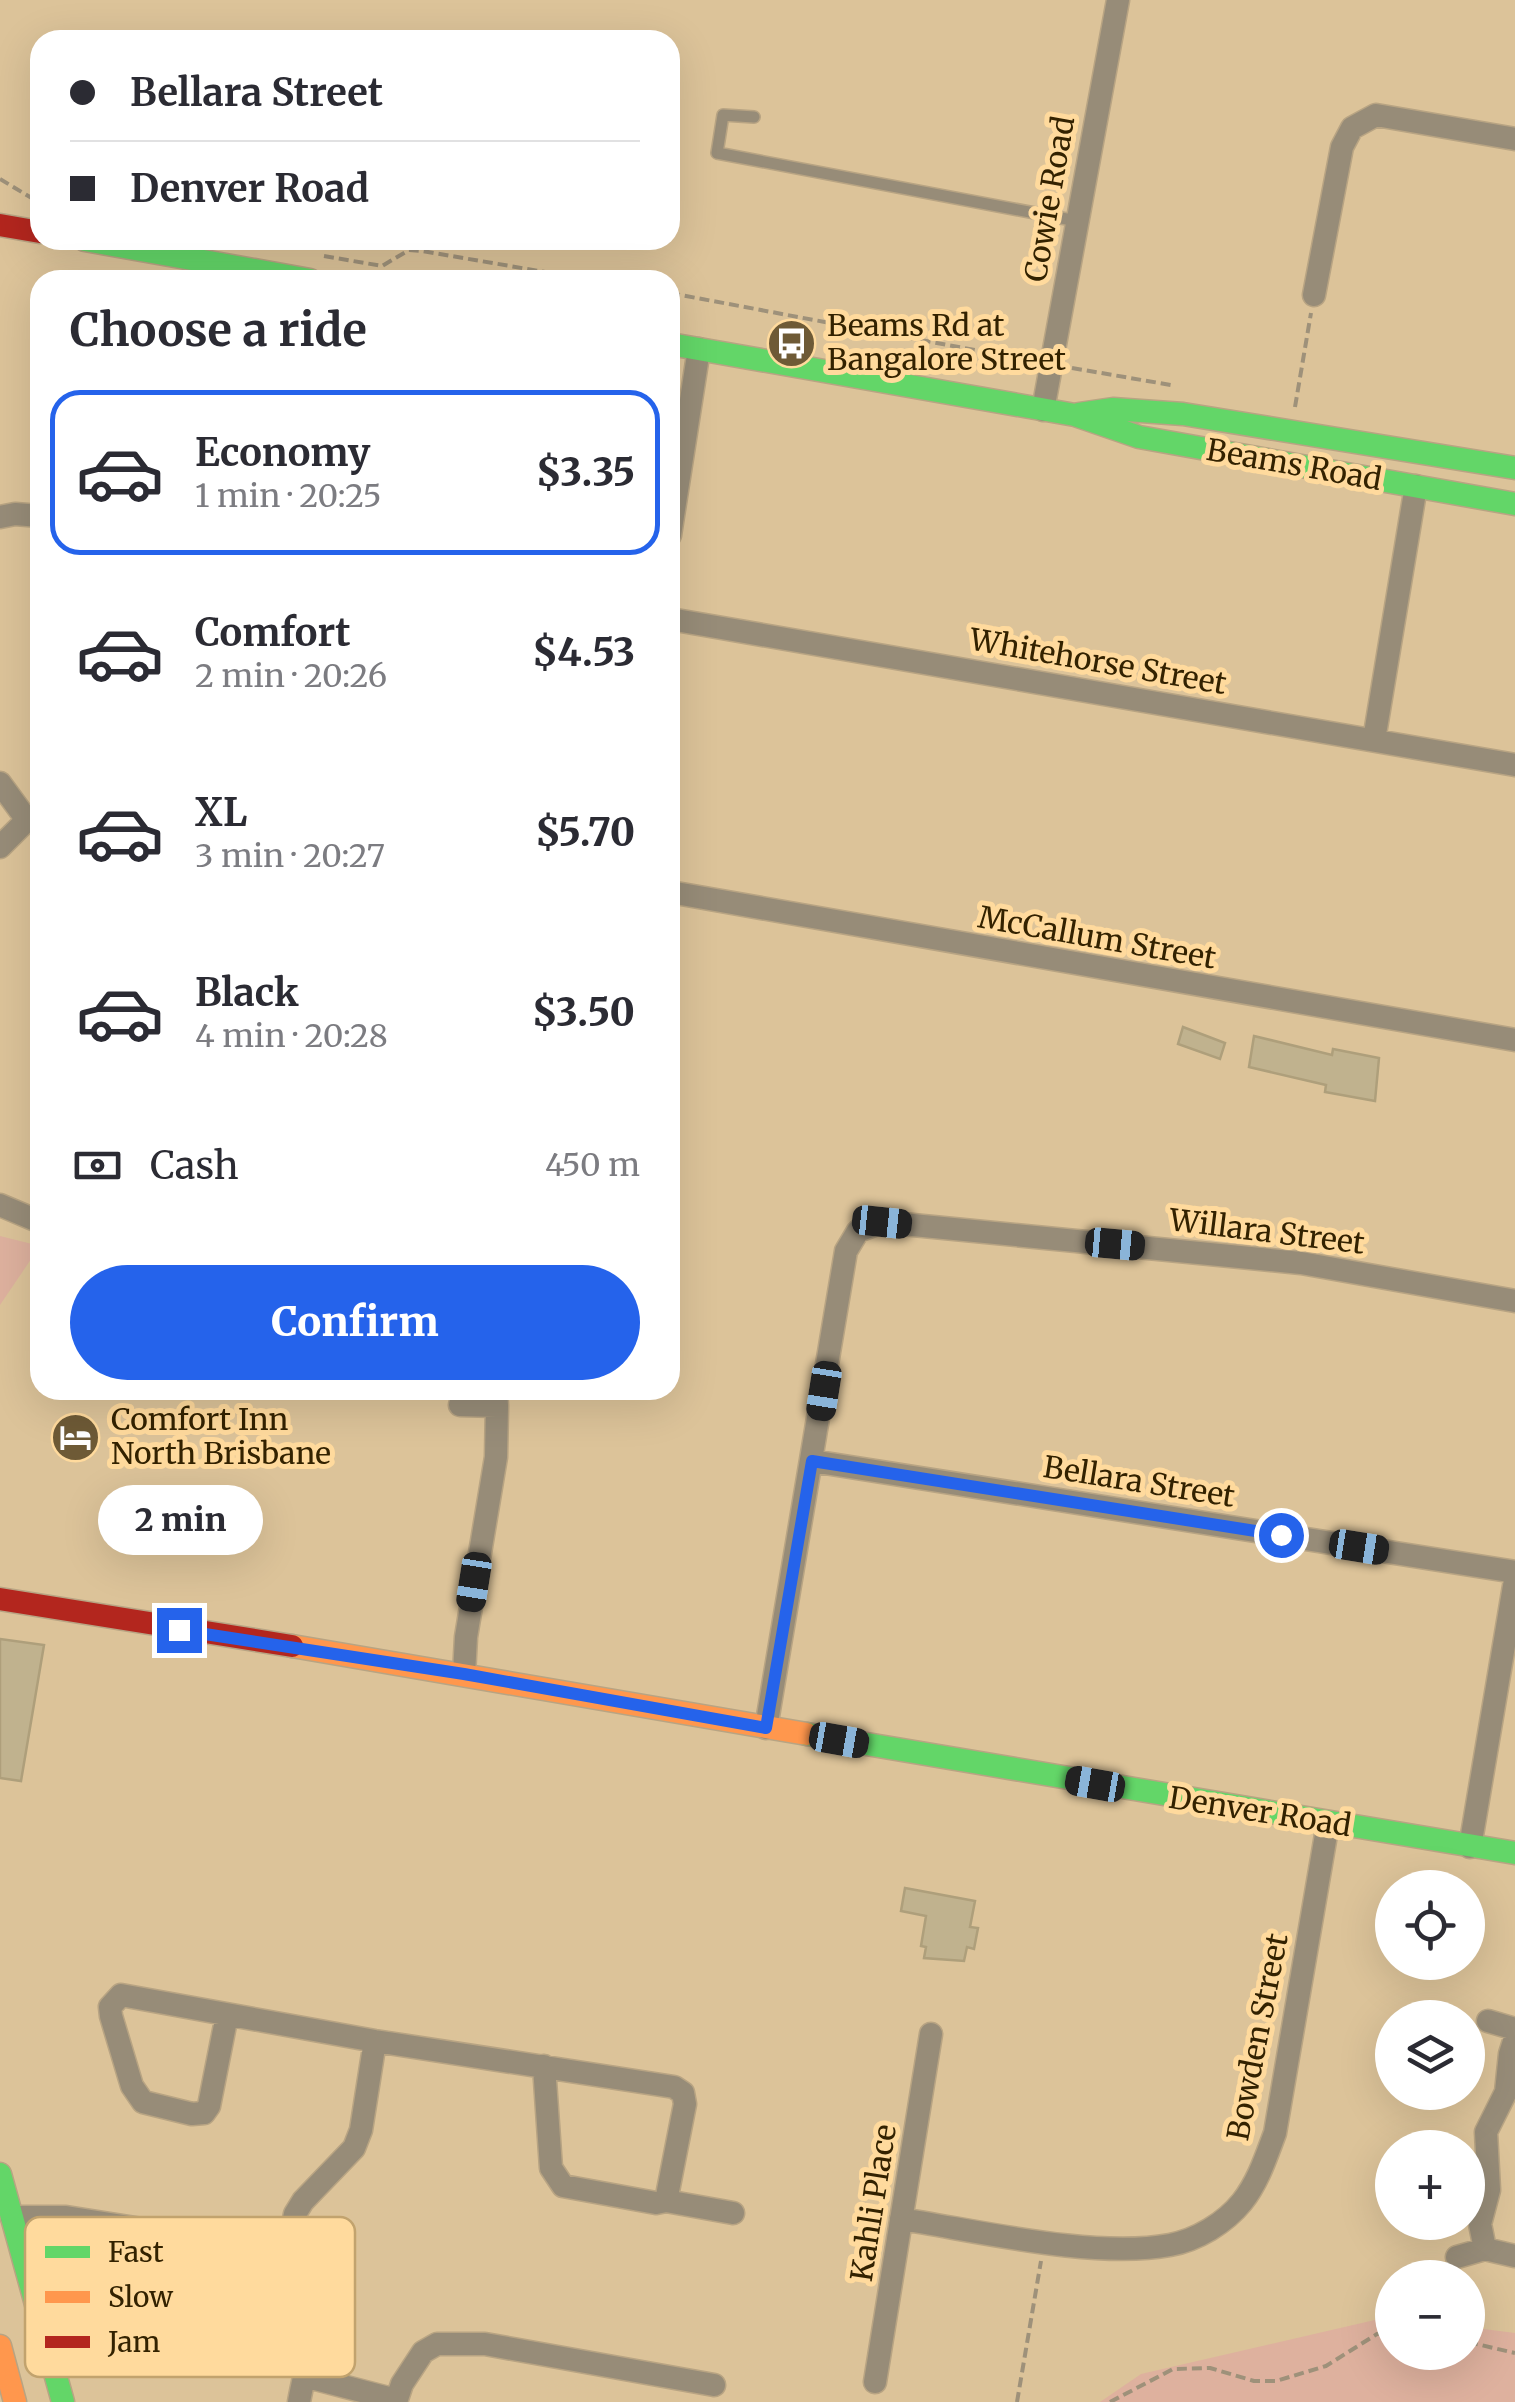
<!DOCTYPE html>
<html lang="en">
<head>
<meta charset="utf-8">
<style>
	:root { --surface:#fff; --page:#f2f2f3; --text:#2b2b33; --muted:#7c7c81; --line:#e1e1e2; --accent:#2563eb }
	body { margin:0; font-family:Merriweather,serif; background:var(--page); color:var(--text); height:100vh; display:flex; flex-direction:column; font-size:38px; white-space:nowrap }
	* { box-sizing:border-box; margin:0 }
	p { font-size:32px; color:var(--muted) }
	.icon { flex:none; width:55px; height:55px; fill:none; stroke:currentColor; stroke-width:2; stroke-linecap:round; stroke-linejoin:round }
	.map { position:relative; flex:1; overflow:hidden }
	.details { position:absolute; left:30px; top:270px; width:650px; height:1130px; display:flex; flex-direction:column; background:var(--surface); border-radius:30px; box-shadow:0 10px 40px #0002 }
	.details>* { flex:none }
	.banner { position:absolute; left:30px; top:30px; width:650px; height:220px; border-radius:30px; box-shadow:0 10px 40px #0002; display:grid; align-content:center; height:220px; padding:0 40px; background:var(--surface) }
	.fabs { position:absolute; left:1375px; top:1870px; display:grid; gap:20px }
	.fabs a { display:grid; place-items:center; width:110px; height:110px; border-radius:50%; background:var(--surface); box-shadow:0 10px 40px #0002; font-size:50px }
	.end { position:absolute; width:45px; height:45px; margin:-22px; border:12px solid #2563eb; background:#fff; box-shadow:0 0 0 5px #fff }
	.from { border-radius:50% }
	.bubble { position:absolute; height:70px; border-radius:35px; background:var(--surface); box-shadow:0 10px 40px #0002; font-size:32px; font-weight:800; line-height:70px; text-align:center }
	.car { position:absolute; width:30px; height:60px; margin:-30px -15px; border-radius:12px; box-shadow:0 0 8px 2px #0007; background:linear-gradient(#222 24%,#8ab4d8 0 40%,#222 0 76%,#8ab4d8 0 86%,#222 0) }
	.banner b { display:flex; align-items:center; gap:35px; height:95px; font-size:38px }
	.banner b+b { border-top:2px solid var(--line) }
	.banner i { width:25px; height:25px; background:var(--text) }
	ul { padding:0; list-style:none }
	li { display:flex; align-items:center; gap:30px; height:165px; margin:0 20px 15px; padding:0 20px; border:5px solid transparent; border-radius:30px }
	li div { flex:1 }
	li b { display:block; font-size:38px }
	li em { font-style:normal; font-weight:800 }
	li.on { border-color:var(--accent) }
	li>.icon { width:90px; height:90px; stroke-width:1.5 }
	h2 { padding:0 40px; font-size:45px; line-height:120px }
	.pay { display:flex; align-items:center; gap:25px; height:110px; padding:0 40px; font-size:38px }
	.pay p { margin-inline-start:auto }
	.action { display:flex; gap:20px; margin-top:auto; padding:20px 40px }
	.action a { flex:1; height:115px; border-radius:60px; background:var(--accent); color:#fff; font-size:40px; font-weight:800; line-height:115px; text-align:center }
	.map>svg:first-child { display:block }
	.green { fill:#deb19e }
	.building { fill:#c0b28e; stroke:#ae9f7b; stroke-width:2.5 }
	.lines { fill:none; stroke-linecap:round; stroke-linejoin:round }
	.lane-casing { stroke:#b8a483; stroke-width:14 }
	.street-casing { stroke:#b8a483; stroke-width:25 }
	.fast-casing { stroke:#b8a483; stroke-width:25 }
	.slow-casing { stroke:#b8a483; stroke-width:25 }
	.jam-casing { stroke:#b8a483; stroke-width:25 }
	.path { stroke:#9e917a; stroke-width:4; stroke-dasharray:10 5; stroke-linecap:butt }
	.lane { stroke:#978c78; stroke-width:11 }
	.street { stroke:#978c78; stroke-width:22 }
	.fast { stroke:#63d668; stroke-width:22 }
	.slow { stroke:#ff974d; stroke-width:22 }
	.jam { stroke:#b3261e; stroke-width:22 }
	.route { stroke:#2563eb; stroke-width:12 }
	.labels { text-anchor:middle; stroke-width:10; stroke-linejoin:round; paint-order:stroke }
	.street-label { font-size:30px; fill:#320; stroke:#ffda9d }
	.poi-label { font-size:30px; fill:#320; stroke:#ffda9d; text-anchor:start }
	.key { fill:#ffda9d; stroke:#c2a36e; stroke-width:2.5 }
	.key-label { font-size:28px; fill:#320 }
</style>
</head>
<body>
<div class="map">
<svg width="1515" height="2402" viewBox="0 0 1515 2402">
	<rect width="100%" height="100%" fill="#dcc399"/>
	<path class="green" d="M 0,1236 L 40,1246 L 0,1305 Z
		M 1392,2316 L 1392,2352 L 1468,2352 L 1468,2327 L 1515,2333 L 1515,2402 L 1100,2402 L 1141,2374 Z"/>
	<path class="building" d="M 1183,1027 L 1225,1043 L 1220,1059 L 1178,1044 Z
		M 1254,1036 L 1332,1055 L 1333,1049 L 1379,1058 L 1375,1101 L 1325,1092 L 1326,1085 L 1249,1067 Z
		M 0,1639 L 44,1645 L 21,1781 L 0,1778 Z
		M 905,1888 L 975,1901 L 970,1927 L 978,1928 L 974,1949 L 967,1947 L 964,1961 L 924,1958 L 926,1947 L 921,1946 L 926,1916 L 901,1911 Z"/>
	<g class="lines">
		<defs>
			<path id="lane" d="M 754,117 L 723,115 L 717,153 L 1077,221"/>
			<path id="street" d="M 1314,295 L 1342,147 L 1352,128 L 1376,115 L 1515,139
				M 1043,410 L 1118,0
				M 0,517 L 15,514 L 40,516
				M 670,535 L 699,349
				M 670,619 L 1515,765
				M 1374,740 L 1416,486
				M 0,783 L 27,820
				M 0,847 L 27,820 L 40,814
				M 670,892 L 1515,1040
				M 0,1205 L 40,1222
				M 460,1405 L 497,1406 L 496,1390
				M 812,1461 L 1515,1572
				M 464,1674 L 466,1637 L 496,1457 L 497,1406
				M 766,1728 L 846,1251 L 858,1231 L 882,1222 L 1301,1263 L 1515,1301
				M 1470,1847 L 1515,1580
				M 227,2015 L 209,2106 L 204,2113 L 192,2114 L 143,2102 L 132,2086 L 111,2016 L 110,2007 L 121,1995 L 375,2041 L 674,2087 L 683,2093 L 685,2104 L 666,2201 L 656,2203 L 563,2186 L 551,2168 L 544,2066
				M 1488,2021 L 1515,2029
				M 1515,2038 L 1510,2054 L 1506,2092 L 1486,2132 L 1489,2190 L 1480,2224 L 1485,2249 L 1515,2256
				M 666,2201 L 733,2213
				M 12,2217 L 66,2217 L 287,2252 C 293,2254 304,2257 308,2262 C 328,2283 304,2373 299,2402
				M 901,2219 C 979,2231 1094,2259 1170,2245 C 1197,2240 1225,2223 1242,2202 C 1258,2182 1266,2157 1275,2133 L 1328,1823
				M 287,2252 L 295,2214 L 303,2201 L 354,2148 L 361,2130 L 375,2041
				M 1457,2257 L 1485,2249
				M 304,2376 L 396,2400
				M 875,2382 L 931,2034
				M 396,2402 L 402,2384 L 423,2352 L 437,2344 L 485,2344 L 714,2385"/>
			<path id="fast" d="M 85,240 L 310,280
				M 670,344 L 1075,415 L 1139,437 L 1515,504
				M 1079,414 L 1113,409 L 1183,414 L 1515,468
				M 807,1734 L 1515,1853
				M 0,2174 L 63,2402"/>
			<path id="slow" d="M 292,1646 L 807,1734
				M 0,2346 L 15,2402"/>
			<path id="jam" d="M 0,225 L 40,232
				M 0,1599 L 292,1646"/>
		</defs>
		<use href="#lane" class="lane-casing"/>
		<use href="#street" class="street-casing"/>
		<use href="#fast" class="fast-casing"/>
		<use href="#slow" class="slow-casing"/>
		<use href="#jam" class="jam-casing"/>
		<path class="path" d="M 0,179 L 40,203
			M 324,256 L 382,266 L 409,250 L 422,251 L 592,280
			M 670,293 L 1033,361
			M 1072,368 L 1171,385
			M 1295,407 L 1311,313
			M 1468,2342 L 1515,2353
			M 1017,2402 L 1041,2261
			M 1110,2402 L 1173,2369 L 1210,2368 L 1254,2381 L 1276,2381 L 1326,2366 L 1377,2334 L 1392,2332"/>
		<use href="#lane" class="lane"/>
		<use href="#street" class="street"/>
		<use href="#fast" class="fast"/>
		<use href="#slow" class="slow"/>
		<use href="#jam" class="jam"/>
	</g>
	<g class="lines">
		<path class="route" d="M 179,1630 L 464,1674 L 766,1728 L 812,1461 L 1281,1535"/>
	</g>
	<defs>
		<symbol id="bus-disc" viewBox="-11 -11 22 22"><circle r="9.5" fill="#6e5a36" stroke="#ffda9d"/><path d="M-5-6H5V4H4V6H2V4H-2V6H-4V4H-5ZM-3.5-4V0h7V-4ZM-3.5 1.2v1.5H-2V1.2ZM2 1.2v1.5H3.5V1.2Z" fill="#fff"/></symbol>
		<symbol id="hotel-disc" viewBox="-11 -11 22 22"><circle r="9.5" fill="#6e5a36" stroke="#ffda9d"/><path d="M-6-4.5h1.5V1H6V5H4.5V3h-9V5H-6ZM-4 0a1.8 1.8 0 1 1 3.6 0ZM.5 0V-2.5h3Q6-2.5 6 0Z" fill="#fff"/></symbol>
	</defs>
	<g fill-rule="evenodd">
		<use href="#bus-disc" x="764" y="316" width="55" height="55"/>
		<use href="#hotel-disc" x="48" y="1410" width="55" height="55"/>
	</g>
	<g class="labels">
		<g class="street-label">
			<text transform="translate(1050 199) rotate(-80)" y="10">Cowie Road</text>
			<text transform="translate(1294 465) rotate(10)" y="10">Beams Road</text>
			<text transform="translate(1098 662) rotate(10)" y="10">Whitehorse Street</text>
			<text transform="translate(1097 938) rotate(10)" y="10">McCallum Street</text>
			<text transform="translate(1267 1232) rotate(7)" y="10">Willara Street</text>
			<text transform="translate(1139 1482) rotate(9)" y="10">Bellara Street</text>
			<text transform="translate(1260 1812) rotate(9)" y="10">Denver Road</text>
			<text transform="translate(1258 2037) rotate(-79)" y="10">Bowden Street</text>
			<text transform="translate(874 2203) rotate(-81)" y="10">Kahli Place</text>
		</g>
		<g class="poi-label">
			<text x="827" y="336">Beams Rd at<tspan x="827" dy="34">Bangalore Street</tspan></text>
			<text x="111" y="1430">Comfort Inn<tspan x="111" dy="34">North Brisbane</tspan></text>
		</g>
	</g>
	<rect x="25" y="2217" width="330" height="160" rx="15" class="key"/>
	<rect x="45" y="2246" width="45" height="12" fill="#63d668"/>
	<rect x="45" y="2291" width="45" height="12" fill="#ff974d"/>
	<rect x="45" y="2336" width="45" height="12" fill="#b3261e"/>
	<g class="key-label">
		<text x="108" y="2262">Fast</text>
		<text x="108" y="2307">Slow</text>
		<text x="108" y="2352">Jam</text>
	</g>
</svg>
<div class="fabs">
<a><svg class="icon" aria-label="locate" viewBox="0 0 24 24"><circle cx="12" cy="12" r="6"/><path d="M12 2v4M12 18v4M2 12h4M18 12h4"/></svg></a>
<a><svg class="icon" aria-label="layers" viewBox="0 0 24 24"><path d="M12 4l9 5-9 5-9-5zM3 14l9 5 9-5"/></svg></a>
<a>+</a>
<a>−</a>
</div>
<i class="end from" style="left:1281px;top:1535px"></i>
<i class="end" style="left:179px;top:1630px"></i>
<div class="bubble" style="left:98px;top:1485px;width:165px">2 min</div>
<i class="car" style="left:882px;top:1222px;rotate:96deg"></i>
<i class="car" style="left:1115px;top:1244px;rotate:95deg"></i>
<i class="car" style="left:824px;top:1391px;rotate:189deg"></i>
<i class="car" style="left:1359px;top:1547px;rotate:99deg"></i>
<i class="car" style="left:474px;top:1582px;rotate:189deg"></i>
<i class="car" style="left:839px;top:1740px;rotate:100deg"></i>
<i class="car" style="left:1095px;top:1784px;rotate:280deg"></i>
<div class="banner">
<b><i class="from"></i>Bellara Street</b>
<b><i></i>Denver Road</b>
</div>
<section class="details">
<h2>Choose a ride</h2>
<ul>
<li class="on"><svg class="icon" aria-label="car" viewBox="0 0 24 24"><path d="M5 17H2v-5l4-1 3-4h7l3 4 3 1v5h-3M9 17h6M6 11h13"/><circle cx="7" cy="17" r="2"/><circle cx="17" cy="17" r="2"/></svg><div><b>Economy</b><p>1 min · 20:25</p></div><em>$3.35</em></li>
<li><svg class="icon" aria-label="car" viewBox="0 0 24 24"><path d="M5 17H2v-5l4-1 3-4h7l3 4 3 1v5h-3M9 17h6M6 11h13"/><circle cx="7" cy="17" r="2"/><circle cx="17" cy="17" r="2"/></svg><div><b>Comfort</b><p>2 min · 20:26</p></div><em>$4.53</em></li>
<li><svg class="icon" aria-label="car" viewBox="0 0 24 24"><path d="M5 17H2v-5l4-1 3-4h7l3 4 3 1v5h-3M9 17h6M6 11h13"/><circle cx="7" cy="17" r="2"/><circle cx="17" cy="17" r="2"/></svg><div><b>XL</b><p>3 min · 20:27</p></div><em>$5.70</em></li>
<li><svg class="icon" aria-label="car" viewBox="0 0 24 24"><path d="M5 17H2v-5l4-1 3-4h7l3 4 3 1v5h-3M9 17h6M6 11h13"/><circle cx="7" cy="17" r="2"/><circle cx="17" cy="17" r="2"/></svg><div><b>Black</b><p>4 min · 20:28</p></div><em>$3.50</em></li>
</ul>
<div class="pay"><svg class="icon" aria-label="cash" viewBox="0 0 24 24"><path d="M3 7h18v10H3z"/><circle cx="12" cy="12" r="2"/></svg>Cash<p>450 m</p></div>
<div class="action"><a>Confirm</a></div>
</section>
</div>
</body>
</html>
